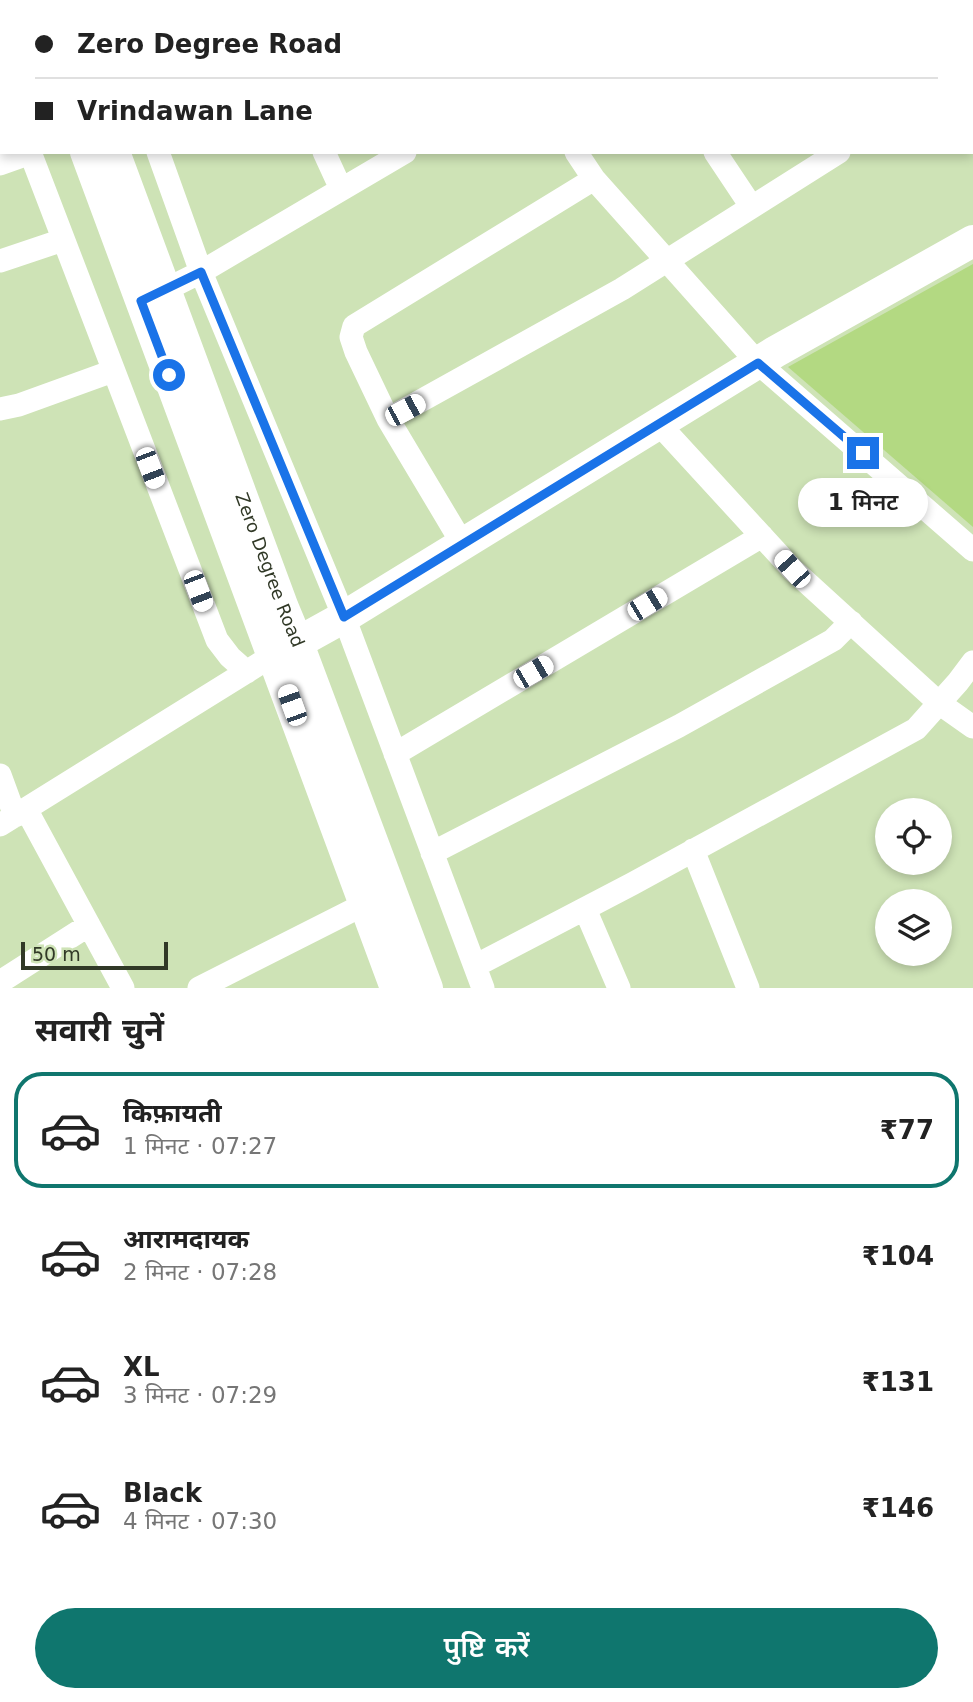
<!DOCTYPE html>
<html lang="hi">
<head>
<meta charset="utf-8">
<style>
	:root { --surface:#fff; --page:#f2f2f2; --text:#222; --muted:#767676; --line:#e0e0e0; --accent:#0f766e }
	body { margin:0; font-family:"DejaVu Sans","Noto Sans Devanagari",sans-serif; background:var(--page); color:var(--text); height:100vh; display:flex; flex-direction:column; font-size:26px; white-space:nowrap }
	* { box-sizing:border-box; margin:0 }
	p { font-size:23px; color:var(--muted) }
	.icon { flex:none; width:38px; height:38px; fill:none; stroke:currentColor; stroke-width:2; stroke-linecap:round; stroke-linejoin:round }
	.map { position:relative; height:988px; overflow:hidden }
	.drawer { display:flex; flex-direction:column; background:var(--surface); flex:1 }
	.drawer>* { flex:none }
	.guide { position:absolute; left:0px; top:0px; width:973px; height:154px; box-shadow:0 4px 10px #0003; display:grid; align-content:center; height:154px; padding:0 35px; background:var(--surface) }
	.tools { position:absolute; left:875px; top:798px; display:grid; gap:14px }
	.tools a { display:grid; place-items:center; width:77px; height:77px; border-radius:50%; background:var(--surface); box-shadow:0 4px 10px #0003; font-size:35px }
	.scale { position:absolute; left:21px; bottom:18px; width:147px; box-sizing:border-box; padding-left:7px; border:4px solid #313927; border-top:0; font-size:19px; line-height:24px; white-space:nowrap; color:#313927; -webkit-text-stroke:5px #cee3b6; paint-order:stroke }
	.end { position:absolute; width:32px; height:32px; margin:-16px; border:9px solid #1a73e8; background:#fff; box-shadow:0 0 0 4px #fff }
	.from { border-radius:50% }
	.bubble { position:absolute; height:49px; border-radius:24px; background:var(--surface); box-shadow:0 4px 10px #0003; font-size:23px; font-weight:600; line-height:49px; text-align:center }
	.car { position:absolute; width:21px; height:42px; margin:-21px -10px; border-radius:9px; box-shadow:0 0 5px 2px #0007; background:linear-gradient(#fff 24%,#345 0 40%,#fff 0 76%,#345 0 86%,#fff 0) }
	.guide b { display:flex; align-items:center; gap:24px; height:66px; font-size:26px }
	.guide b+b { border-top:2px solid var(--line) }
	.guide i { width:18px; height:18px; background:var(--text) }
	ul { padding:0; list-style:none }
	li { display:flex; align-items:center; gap:21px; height:116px; margin:0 14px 10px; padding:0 21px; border:4px solid transparent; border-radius:28px }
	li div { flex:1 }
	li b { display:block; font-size:26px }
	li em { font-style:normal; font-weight:600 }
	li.active { border-color:var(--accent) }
	li>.icon { width:63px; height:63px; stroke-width:1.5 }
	h2 { padding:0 35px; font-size:32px; line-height:84px }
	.button { display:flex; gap:14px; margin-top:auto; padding:14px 35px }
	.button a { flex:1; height:80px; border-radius:42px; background:var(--accent); color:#fff; font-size:28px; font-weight:600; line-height:80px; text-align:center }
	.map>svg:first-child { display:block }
	.green { fill:#b3d982 }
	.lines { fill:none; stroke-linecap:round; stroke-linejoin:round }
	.street { stroke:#fff; stroke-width:23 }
	.secondary { stroke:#fff; stroke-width:32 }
	.route { stroke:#1a73e8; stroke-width:9 }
	.labels { text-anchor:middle; stroke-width:5; stroke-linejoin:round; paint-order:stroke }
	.street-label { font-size:18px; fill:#313927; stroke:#cee3b6 }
</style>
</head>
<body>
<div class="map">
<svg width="973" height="988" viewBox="0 0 973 988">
	<rect width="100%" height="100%" fill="#cee3b6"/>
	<path class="green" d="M 973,264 L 973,527 L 788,367 Z"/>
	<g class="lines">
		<path class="street" d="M 103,0 L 103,2
			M 258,0 L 259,2
			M 374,0 L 374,2
			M 495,0 L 496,2
			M 628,0 L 629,2
			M 760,0 L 760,2
			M 427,2 L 430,0
			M 858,2 L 861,0
			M 0,72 L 2,76
			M 971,73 L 973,72
			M 30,152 L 217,640 L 230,657 L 247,672
			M 158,152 L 201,272 L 344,617 L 483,988
			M 324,152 L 341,189
			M 576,152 L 594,179 L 758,363 L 973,550
			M 715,152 L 751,206
			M 0,164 L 31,153
			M 0,261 L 63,240
			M 153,296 L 201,272 L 405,152
			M 0,409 L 19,405 L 113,371
			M 388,419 L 622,289 L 839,152
			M 658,423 L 792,569 L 939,703 L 973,727
			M 462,543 L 388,419 L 356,352 L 351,337 L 354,326 L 594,179
			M 395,754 L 762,536
			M 0,775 L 15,816
			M 26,809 L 123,988
			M 0,825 L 259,664
			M 693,850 L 748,988
			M 432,853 L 679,726 L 833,640 L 851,622
			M 585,909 L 619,988
			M 475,966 L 632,884 L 916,729 L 958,682 L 973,662
			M 0,982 L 89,925
			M 199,988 L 365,904"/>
		<g class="secondary">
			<path d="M 29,0 L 29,2"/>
			<path d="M 58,0 L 59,2"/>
			<path d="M 86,152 L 396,988"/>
			<path id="s1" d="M 114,152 L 283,608 L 298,644 L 427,988"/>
			<path d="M 279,653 L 344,617 L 775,352 L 973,241"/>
		</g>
	</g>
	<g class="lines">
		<path class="route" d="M 169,375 L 141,301 L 201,272 L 344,617 L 758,363 L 863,453"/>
	</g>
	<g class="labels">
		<g class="street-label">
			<text dy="6" stroke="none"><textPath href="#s1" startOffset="446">Zero Degree Road</textPath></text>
		</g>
	</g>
</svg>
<div class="tools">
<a><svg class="icon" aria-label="locate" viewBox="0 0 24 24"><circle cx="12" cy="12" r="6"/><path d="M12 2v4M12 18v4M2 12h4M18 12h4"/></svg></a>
<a><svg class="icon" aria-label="layers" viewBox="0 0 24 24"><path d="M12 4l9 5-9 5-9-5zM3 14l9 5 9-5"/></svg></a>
</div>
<div class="scale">50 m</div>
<i class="end from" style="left:169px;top:375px"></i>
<i class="end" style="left:863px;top:453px"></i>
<div class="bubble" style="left:798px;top:478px;width:130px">1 मिनट</div>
<i class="car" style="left:405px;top:410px;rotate:62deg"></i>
<i class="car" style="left:150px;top:468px;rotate:159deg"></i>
<i class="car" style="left:792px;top:569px;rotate:318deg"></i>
<i class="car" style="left:198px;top:591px;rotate:159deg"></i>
<i class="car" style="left:647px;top:604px;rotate:59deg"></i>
<i class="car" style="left:533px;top:672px;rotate:60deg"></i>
<i class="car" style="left:292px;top:705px;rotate:340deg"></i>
<div class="guide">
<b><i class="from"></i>Zero Degree Road</b>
<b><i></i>Vrindawan Lane</b>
</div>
</div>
<section class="drawer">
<h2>सवारी चुनें</h2>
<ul>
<li class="active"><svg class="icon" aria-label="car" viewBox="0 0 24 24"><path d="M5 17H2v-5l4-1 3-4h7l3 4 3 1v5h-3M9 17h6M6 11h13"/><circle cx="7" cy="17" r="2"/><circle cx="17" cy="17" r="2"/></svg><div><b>किफ़ायती</b><p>1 मिनट · 07:27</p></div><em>₹77</em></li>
<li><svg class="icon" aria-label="car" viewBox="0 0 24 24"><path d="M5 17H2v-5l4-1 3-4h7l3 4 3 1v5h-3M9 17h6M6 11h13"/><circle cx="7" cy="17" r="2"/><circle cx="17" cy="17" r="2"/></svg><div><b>आरामदायक</b><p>2 मिनट · 07:28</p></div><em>₹104</em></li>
<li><svg class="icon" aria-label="car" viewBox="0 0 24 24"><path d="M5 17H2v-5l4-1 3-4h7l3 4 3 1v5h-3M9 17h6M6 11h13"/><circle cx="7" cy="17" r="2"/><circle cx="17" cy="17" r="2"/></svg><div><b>XL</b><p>3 मिनट · 07:29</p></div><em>₹131</em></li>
<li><svg class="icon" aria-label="car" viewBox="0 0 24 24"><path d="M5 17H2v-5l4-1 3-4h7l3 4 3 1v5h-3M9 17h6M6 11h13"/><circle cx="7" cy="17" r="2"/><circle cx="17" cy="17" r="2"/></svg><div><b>Black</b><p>4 मिनट · 07:30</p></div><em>₹146</em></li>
</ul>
<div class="button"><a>पुष्टि करें</a></div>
</section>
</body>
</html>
